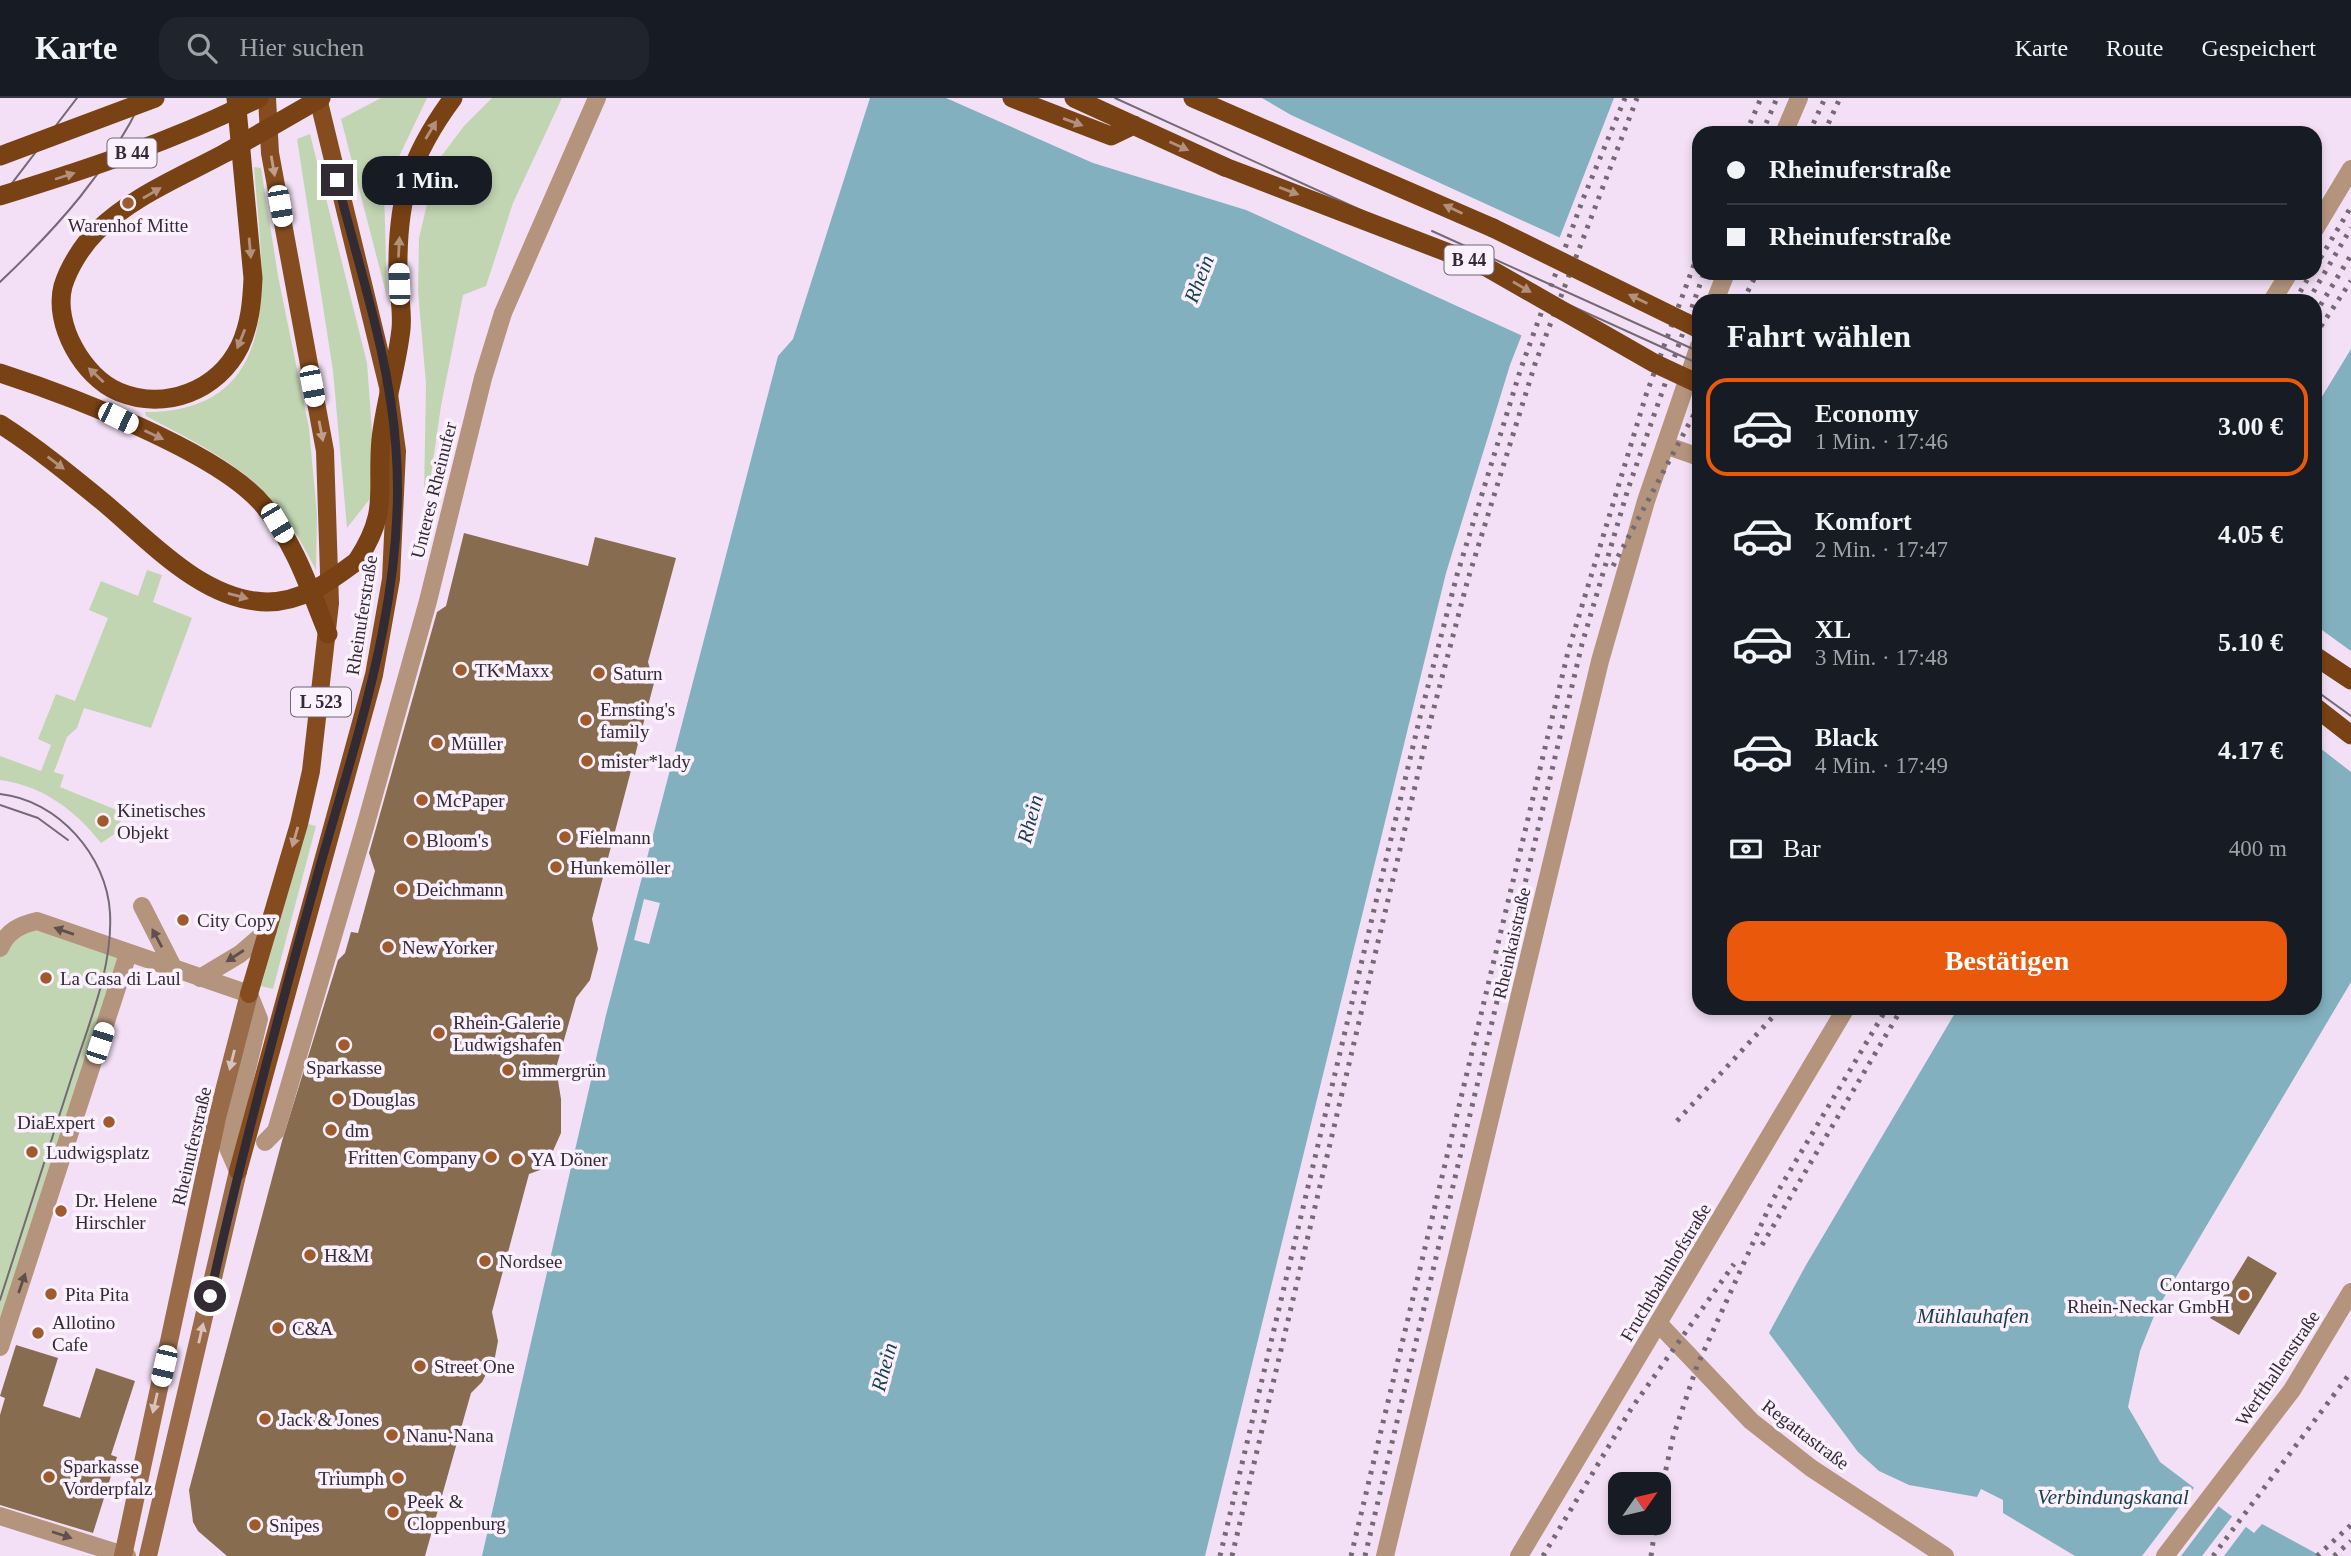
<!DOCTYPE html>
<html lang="de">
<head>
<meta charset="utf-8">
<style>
	:root { --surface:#171b24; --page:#20242c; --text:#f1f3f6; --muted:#9ea1a6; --line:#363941; --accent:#ea580c }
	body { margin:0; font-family:Georgia,serif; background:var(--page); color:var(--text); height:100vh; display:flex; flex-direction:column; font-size:26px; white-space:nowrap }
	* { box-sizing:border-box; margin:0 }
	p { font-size:23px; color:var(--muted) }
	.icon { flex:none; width:38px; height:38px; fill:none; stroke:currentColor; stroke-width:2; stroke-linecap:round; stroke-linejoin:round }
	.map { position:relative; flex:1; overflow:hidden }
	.drawer { position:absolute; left:1692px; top:196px; width:630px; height:721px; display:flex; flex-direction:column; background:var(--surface); border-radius:21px; box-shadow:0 4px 10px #0003 }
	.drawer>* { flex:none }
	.guide { position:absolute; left:1692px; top:28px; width:630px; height:154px; border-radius:21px; box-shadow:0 4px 10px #0003; display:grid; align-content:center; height:154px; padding:0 35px; background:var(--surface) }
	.needle { width:46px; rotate:56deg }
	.tools { position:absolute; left:1608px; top:1374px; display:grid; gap:14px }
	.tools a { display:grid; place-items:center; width:63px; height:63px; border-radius:14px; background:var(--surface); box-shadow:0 4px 10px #0003; font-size:35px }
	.end { position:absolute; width:32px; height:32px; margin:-16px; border:9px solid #322b33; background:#fff; box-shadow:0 0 0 4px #fff }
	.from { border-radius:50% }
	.bubble { position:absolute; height:49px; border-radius:21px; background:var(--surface); box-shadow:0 4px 10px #0003; font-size:23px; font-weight:800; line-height:49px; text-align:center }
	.car { position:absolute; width:21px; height:42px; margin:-21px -10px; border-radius:9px; box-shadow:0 0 5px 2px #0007; background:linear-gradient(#fff 24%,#345 0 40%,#fff 0 76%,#345 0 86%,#fff 0) }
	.guide b { display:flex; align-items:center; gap:24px; height:66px; font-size:26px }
	.guide b+b { border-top:2px solid var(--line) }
	.guide i { width:18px; height:18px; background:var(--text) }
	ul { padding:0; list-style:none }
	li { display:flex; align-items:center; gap:21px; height:98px; margin:0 14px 10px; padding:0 21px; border:4px solid transparent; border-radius:21px }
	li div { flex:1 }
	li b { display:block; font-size:26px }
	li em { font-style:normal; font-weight:800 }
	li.current { border-color:var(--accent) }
	li>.icon { width:63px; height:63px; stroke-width:1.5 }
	h2 { padding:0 35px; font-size:32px; line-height:84px }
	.pay { display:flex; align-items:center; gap:18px; height:77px; padding:0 35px; font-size:26px }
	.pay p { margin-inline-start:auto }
	.primary-button { display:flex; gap:14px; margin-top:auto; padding:14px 35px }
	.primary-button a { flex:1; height:80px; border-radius:21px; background:var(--accent); color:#fff; font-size:28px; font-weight:800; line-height:80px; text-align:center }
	header { display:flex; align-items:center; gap:42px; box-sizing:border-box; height:98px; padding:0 35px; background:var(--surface); border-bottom:2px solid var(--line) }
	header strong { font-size:33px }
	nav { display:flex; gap:38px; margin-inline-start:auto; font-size:24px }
	.search { width:490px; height:63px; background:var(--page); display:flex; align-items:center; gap:18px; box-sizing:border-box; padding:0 24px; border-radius:21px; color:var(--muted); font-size:26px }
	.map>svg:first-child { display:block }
	.green { fill:#c2d5b2 }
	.water { fill:#83b0bf }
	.pier { fill:#f3e0f6 }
	.building { fill:#876c50 }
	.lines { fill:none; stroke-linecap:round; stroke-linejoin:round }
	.minor { stroke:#b4947d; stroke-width:18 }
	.secondary { stroke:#996b48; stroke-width:18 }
	.primary { stroke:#854d1f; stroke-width:18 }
	.trunk { stroke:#784214; stroke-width:19 }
	.tram { stroke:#746975; stroke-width:2 }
	.rail { stroke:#746975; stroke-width:5; stroke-dasharray:3.5 7; stroke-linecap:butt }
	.trunk-bridge { stroke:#784214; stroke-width:19 }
	.oneway { fill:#b3907d }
	.oneway2 { fill:#c09e8e }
	.oneway3 { fill:#60504d }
	.oneway4 { fill:#d9c1be }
	.route { stroke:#322b33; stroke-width:9 }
	.poi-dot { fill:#9f5a2e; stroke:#fbf0fd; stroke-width:2.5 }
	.labels { text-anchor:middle; stroke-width:7; stroke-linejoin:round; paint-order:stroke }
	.shield { fill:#fbf0fd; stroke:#6e6670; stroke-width:2 }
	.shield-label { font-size:18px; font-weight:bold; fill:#322b33 }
	.poi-label { font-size:19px; fill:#322b33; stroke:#fbf0fd; text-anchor:start }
	.street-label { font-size:19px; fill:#322b33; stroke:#fbf0fd }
	.water-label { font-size:21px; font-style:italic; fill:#18414d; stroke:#fbf0fd }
</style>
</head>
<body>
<header>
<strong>Karte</strong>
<div class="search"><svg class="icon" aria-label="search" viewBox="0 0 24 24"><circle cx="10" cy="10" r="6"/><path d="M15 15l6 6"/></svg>Hier suchen</div>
<nav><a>Karte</a><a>Route</a><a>Gespeichert</a></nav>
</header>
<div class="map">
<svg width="2351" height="1458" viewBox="0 0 2351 1458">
	<rect width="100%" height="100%" fill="#f3e0f6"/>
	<path class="green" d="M 381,0 L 427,0 L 384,90 L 387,199 L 341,21 Z
		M 492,0 L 562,0 L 513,105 L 486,188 L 463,197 L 441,308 L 428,398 L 424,397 L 426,286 L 418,193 L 419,140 L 437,64 L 464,28 Z
		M 310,36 L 367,265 L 373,346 L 373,397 L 347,430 L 333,273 L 297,41 Z
		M 254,69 L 261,70 L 278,178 L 309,330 L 317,417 L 316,472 C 305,451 294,430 279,411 C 246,368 193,343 146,318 L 145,314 C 292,314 261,169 254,69 Z
		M 147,472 L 162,477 L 153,504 L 192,520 L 151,630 L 84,610 L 77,630 L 67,639 L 54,674 L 64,677 L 60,689 L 124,715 L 116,735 L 101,745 C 75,712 43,688 0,682 L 0,658 L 41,673 L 51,647 L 38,641 L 56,596 L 75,603 L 108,520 L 89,512 L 101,483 L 138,498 Z
		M 308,726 L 316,728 L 273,891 L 261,888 Z
		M 20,828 L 128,856 L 0,1249 L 0,850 Z"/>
	<path class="water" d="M 870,0 L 1614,0 L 1510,267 L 1446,475 L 1205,1458 L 482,1458 L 606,917 L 778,258 L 793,241 Z
		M 2351,251 L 2351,884 L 2156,1213 L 2140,1253 L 2128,1309 L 2160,1364 L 2254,1435 L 2262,1426 L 2321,1458 L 2075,1458 L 2003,1415 L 2003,1402 L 1981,1391 L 1977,1399 L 1909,1387 L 1879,1373 L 1858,1354 L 1769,1235 L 1806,1167 L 1958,910 L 2315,910 L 2315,310 Z"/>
	<path class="pier" d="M 946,0 L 1262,0 L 1291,17 L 1563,141 L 1525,239 L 1246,112 L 1093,65 Z
		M 2315,527 L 2351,553 L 2351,674 L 2315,646 Z
		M 644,801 L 660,805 L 649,846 L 634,842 Z
		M 2196,1387 L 2221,1405 L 2181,1458 L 2142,1458 Z
		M 2234,1416 L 2248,1426 L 2224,1458 L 2202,1458 Z"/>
	<path class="building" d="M 464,435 L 588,468 L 595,439 L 676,460 L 648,564 L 654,585 L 592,821 L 598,851 L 590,882 L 576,900 L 556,970 L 561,1001 L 561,1035 L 548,1064 L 540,1072 L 529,1076 L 492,1214 L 498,1243 L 495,1259 L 482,1284 L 471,1295 L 425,1458 L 227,1458 L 198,1433 L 193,1424 L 189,1392 L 282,1043 L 338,862 L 345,855 L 351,834 L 358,835 L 375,773 L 369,755 L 437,514 L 446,508 Z
		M 2248,1158 L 2277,1175 L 2239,1237 L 2210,1220 Z
		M 16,1247 L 58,1260 L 43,1308 L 80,1320 L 96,1270 L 135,1283 L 111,1357 L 117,1359 L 93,1435 L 0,1407 L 0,1317 L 5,1300 L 0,1298 Z"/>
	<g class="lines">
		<path class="minor" d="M 1784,35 L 1799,0
			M 2315,131 L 2351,71
			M 1715,203 L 1726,175
			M 2272,203 L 2289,175
			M 1665,347 L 1699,359
			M 142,808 L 174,871
			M 0,850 C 7,833 20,827 37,823 L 249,896 L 259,921 L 228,1050 L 238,1073
			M 200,880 L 240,856 L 268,832
			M 265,1044 L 276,1033 L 365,729 L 428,503 L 483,280 L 503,215 L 597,0
			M 1659,1226 L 1751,1323 L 1811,1370 L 1945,1458
			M 0,1249 L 128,856
			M 0,1418 L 127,1458
			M 1385,1458 L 1600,563 L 1646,403 L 1699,248
			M 1519,1458 L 1846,910
			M 2165,1458 L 2292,1292 L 2351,1194"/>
		<path class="secondary" d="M 123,1458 L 217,1020 L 249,896
			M 148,1458 L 238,1073"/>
		<path class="primary" d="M 249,896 L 299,726 L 311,673 L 330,505 L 325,353 L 270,55 L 267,0
			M 238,1073 L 374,577 L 391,481 L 397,353 L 388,289 L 318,0"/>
		<path class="trunk" d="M 1012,0 L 1111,38 L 1134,27
			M 1074,0 L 1225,69
			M 1193,0 L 1493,130
			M 227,54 C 183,78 132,98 96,134 C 82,148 69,169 63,188 C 53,226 83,279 119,294 C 165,313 218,293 240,248 C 250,226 252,204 253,180 L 236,0
			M 0,275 C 68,297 220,354 264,408 C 295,445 310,492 328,536
			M 357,463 C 390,412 376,395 381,341 C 385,304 397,268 401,231 C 403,212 398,192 398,173 C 397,101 410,58 453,0
			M 2315,558 L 2351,582
			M 2315,609 L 2351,637"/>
		<path class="tram" d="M 1115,0 L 1699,266
			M 0,101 L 77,0
			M 1432,133 L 1693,251
			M 0,184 C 58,129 108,73 143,0
			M 2315,592 L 2351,618
			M 0,696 C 58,702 107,758 110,815 C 113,869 89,925 73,975 C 48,1051 24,1127 0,1202
			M 0,707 L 38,720 L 68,742"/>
		<path class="rail" d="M 1746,35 L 1761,0
			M 1762,35 L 1777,0
			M 1809,35 L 1825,0
			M 1824,35 L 1840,0
			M 2315,169 L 2351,109
			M 1743,203 L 1757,175
			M 2295,203 L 2311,175
			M 2308,203 L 2351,130
			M 2315,216 L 2351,157
			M 2315,237 L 2351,183
			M 1613,468 L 1699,307
			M 1677,1023 L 1781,910
			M 1762,1147 L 1902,910
			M 1659,1403 L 1673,1339 L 1697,1268 L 1772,1103 L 1887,910
			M 1220,1458 L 1420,619 L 1457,477 L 1521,270 L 1583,101 L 1625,0
			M 1232,1458 L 1431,621 L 1468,481 L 1535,266 L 1637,0
			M 1351,1458 L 1568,554 L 1646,297 L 1699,153
			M 1365,1458 L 1582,546 L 1628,391 L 1704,175
			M 1543,1458 L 1631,1311 L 1734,1166
			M 1651,1458 L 1656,1424
			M 2213,1458 L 2351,1274
			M 2317,1458 L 2351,1427
			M 2334,1458 L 2351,1443"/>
		<path class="trunk-bridge" d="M 227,54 L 321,0
			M 0,58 L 155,0
			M 1225,69 L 1488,170 L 1654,265 L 1699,286
			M 0,98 C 88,71 176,42 259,0
			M 1493,130 L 1699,231
			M 0,326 C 36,349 69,376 102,403 C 148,441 202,503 267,504 C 303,504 330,483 357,463"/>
	</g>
	<defs><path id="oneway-solid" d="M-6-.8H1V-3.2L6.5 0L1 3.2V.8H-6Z" transform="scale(1.75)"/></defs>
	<g class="oneway">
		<use href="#oneway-solid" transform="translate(1073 24) rotate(20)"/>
		<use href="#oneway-solid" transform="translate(431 32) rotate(-59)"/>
		<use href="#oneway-solid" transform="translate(1179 48) rotate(24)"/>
		<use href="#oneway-solid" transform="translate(65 78) rotate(-18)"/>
		<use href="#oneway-solid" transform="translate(1289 93) rotate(21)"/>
		<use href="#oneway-solid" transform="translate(152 95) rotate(-30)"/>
		<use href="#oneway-solid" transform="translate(1453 111) rotate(-155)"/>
		<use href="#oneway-solid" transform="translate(399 149) rotate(-87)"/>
		<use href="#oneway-solid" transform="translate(250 150) rotate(85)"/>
		<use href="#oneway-solid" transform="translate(1522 189) rotate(30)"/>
		<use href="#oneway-solid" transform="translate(1638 201) rotate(-154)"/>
		<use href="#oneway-solid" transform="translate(241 241) rotate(112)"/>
		<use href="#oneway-solid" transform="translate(96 277) rotate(-137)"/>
		<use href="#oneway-solid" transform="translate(154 337) rotate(25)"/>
		<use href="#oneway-solid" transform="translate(56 365) rotate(37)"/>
		<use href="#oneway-solid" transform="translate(238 498) rotate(15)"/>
	</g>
	<g class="oneway2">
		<use href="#oneway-solid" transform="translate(273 68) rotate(80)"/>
		<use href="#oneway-solid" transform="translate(321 333) rotate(79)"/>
		<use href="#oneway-solid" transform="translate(295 739) rotate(106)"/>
	</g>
	<g class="oneway3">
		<use href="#oneway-solid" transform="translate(64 833) rotate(-161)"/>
		<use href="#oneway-solid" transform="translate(157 840) rotate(-118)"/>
		<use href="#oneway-solid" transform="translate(235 858) rotate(147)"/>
		<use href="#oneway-solid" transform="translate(22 1185) rotate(-71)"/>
		<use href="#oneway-solid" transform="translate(62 1437) rotate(18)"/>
	</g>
	<g class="oneway4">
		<use href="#oneway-solid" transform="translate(232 962) rotate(104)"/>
		<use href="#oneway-solid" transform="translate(201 1235) rotate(-77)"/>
		<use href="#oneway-solid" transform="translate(155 1305) rotate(103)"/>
	</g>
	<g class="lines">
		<path class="route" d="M 210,1198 C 241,1057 278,918 317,779 C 356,640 407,498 396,351 C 390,260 359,171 337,82"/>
	</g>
	<g class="poi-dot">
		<circle cx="128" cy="105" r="7"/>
		<circle cx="461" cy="572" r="7"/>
		<circle cx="599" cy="575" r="7"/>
		<circle cx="586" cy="622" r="7"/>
		<circle cx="437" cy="645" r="7"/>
		<circle cx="587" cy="663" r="7"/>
		<circle cx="422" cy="702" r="7"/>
		<circle cx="103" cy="723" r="7"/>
		<circle cx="565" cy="739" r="7"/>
		<circle cx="412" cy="742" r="7"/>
		<circle cx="556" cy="769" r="7"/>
		<circle cx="402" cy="791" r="7"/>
		<circle cx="183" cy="822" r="7"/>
		<circle cx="388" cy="849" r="7"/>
		<circle cx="46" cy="880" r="7"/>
		<circle cx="439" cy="935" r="7"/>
		<circle cx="344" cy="947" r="7"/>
		<circle cx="508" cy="972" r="7"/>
		<circle cx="338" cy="1001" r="7"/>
		<circle cx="109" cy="1024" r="7"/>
		<circle cx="331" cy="1032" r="7"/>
		<circle cx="32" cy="1054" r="7"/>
		<circle cx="491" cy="1059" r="7"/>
		<circle cx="517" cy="1061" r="7"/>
		<circle cx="61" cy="1113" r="7"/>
		<circle cx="310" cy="1157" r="7"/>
		<circle cx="485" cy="1163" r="7"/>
		<circle cx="51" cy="1196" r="7"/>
		<circle cx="2244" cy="1197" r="7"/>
		<circle cx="278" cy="1230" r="7"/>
		<circle cx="38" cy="1235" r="7"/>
		<circle cx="420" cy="1268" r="7"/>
		<circle cx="265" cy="1321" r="7"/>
		<circle cx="392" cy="1337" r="7"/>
		<circle cx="49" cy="1379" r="7"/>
		<circle cx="398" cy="1380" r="7"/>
		<circle cx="393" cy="1414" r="7"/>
		<circle cx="255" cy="1427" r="7"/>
	</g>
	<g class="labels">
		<g class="shield">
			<rect x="107.5" y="40.5" width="49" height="29" rx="5"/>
			<rect x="1444.5" y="147.5" width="49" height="29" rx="5"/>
			<rect x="291" y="589.5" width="60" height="29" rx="5"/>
		</g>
		<g class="shield-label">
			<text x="132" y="61">B 44</text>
			<text x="1469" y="168">B 44</text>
			<text x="321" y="610">L 523</text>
		</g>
		<g class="poi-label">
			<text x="128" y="134" text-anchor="middle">Warenhof Mitte</text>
			<text x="475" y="579">TK Maxx</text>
			<text x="613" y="582">Saturn</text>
			<text x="600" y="618">Ernsting's<tspan x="600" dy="22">family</tspan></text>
			<text x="451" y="652">Müller</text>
			<text x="601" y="670">mister*lady</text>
			<text x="436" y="709">McPaper</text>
			<text x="117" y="719">Kinetisches<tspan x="117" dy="22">Objekt</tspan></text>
			<text x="579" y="746">Fielmann</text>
			<text x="426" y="749">Bloom's</text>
			<text x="570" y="776">Hunkemöller</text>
			<text x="416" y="798">Deichmann</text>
			<text x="197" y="829">City Copy</text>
			<text x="402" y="856">New Yorker</text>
			<text x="60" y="887">La Casa di Laul</text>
			<text x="453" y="931">Rhein-Galerie<tspan x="453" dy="22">Ludwigshafen</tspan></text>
			<text x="344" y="976" text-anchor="middle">Sparkasse</text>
			<text x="522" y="979">immergrün</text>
			<text x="352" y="1008">Douglas</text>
			<text x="95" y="1031" text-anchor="end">DiaExpert</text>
			<text x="345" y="1039">dm</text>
			<text x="46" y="1061">Ludwigsplatz</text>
			<text x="477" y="1066" text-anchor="end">Fritten Company</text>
			<text x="531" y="1068">YA Döner</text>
			<text x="75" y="1109">Dr. Helene<tspan x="75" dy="22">Hirschler</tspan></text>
			<text x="324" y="1164">H&amp;M</text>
			<text x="499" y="1170">Nordsee</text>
			<text x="2230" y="1193" text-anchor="end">Contargo<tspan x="2230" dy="22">Rhein-Neckar GmbH</tspan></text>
			<text x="65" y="1203">Pita Pita</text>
			<text x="52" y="1231">Allotino<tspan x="52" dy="22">Cafe</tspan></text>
			<text x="292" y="1237">C&amp;A</text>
			<text x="434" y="1275">Street One</text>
			<text x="279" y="1328">Jack &amp; Jones</text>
			<text x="406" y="1344">Nanu-Nana</text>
			<text x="63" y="1375">Sparkasse<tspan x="63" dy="22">Vorderpfalz</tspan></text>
			<text x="384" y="1387" text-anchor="end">Triumph</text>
			<text x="407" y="1410">Peek &amp;<tspan x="407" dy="22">Cloppenburg</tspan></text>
			<text x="269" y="1434">Snipes</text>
		</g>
		<g class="street-label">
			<text transform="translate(433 392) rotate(-76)" y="7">Unteres Rheinufer</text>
			<text transform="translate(361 517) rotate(-81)" y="7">Rheinuferstraße</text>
			<text transform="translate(1511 845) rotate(-77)" y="7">Rheinkaistraße</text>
			<text transform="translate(191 1048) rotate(-77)" y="7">Rheinuferstraße</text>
			<text transform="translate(1665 1174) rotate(-59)" y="7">Fruchtbahnhofstraße</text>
			<text transform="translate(2277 1270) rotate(-56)" y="7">Werfthallenstraße</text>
			<text transform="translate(1806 1336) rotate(37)" y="7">Regattastraße</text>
		</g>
		<g class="water-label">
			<text transform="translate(1199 181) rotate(-69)" y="7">Rhein</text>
			<text transform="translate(1030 721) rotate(-75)" y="7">Rhein</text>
			<text x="1973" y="1225">Mühlauhafen</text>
			<text transform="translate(884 1269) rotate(-75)" y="7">Rhein</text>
			<text x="2113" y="1406">Verbindungskanal</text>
		</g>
	</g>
</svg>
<div class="tools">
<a><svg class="needle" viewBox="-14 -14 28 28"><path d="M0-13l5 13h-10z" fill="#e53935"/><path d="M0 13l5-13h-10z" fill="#9ea1a6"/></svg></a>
</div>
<i class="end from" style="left:210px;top:1198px"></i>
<i class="end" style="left:337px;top:82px"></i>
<div class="bubble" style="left:362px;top:58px;width:130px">1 Min.</div>
<i class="car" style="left:280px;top:108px;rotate:170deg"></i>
<i class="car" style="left:399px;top:186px;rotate:358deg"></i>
<i class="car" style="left:312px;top:288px;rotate:169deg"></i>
<i class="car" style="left:118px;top:320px;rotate:116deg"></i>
<i class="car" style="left:277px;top:425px;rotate:149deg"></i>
<i class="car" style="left:100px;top:945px;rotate:18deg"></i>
<i class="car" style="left:164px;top:1268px;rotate:193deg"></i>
<div class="guide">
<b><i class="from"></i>Rheinuferstraße</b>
<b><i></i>Rheinuferstraße</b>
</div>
<section class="drawer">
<h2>Fahrt wählen</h2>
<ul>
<li class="current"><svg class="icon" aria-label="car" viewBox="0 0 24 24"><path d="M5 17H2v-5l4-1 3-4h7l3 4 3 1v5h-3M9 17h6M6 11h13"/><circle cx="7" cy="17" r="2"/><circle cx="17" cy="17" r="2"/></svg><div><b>Economy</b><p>1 Min. · 17:46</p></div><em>3.00 €</em></li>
<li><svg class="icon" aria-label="car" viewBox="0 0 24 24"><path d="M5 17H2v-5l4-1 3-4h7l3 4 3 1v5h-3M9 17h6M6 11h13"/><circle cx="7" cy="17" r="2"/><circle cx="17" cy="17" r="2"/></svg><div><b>Komfort</b><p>2 Min. · 17:47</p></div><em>4.05 €</em></li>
<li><svg class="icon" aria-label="car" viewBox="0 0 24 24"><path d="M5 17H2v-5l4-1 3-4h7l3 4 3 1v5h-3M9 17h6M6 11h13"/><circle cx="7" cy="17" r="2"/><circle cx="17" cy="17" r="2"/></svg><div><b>XL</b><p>3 Min. · 17:48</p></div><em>5.10 €</em></li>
<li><svg class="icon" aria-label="car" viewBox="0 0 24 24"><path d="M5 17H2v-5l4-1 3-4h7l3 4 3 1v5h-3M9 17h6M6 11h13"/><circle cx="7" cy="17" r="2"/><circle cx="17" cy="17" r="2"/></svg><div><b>Black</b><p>4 Min. · 17:49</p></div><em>4.17 €</em></li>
</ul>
<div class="pay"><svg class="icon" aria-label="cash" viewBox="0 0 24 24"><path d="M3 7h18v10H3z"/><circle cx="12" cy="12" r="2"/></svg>Bar<p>400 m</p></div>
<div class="primary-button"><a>Bestätigen</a></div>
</section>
</div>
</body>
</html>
